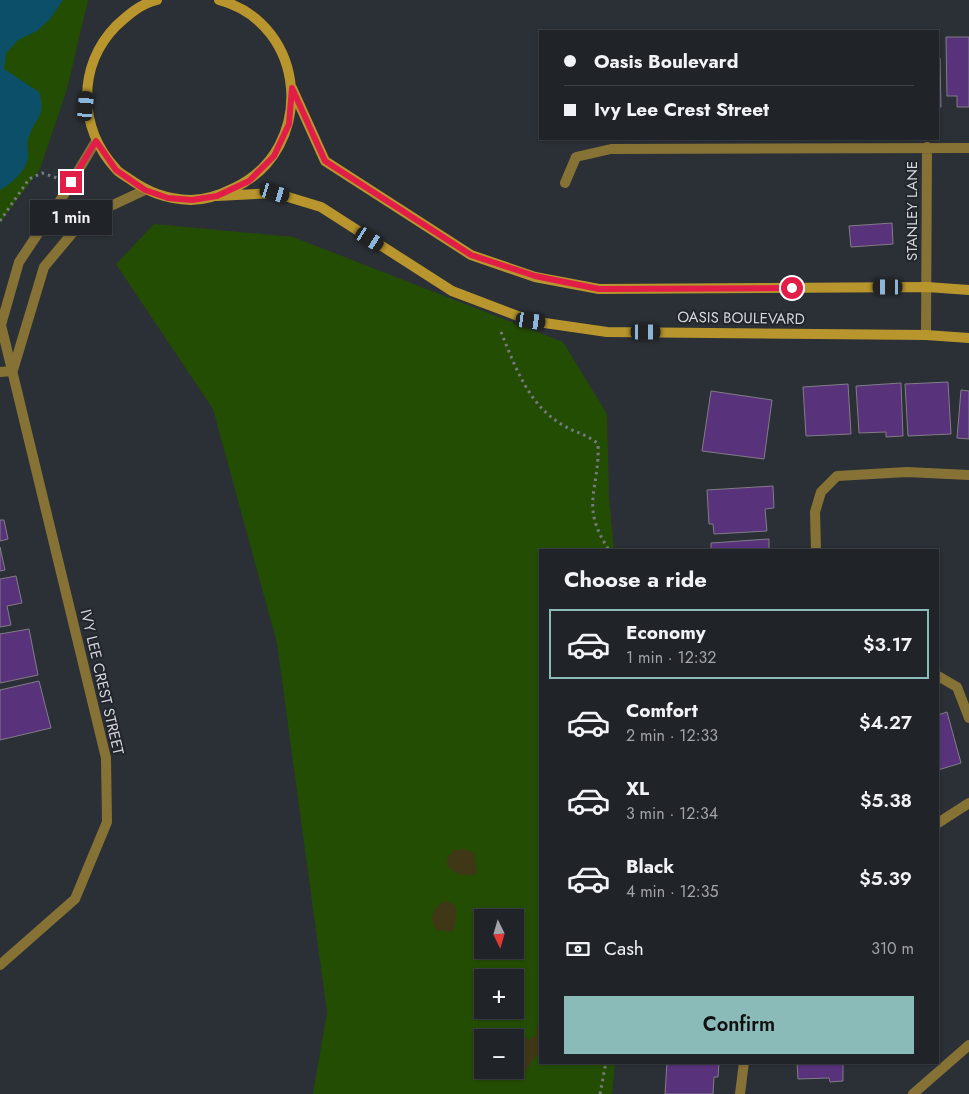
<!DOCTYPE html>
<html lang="en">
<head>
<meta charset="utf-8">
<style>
	:root { --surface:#202428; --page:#282c30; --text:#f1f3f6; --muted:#a2a4a8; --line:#3d4145; --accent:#8bbbb9 }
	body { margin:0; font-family:Jost,sans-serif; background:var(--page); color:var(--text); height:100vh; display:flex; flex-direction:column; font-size:19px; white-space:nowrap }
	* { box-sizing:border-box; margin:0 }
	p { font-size:16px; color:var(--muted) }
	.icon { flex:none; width:28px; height:28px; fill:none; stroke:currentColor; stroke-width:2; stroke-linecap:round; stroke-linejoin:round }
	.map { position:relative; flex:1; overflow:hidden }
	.panel { position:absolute; left:539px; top:549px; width:400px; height:515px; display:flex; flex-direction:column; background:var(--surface); border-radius:0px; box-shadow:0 1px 4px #0004,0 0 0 1px var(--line) }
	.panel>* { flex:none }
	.hud { position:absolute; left:539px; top:30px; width:400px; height:110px; border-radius:0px; box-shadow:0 1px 4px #0004,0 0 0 1px var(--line); display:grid; align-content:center; height:110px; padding:0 25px; background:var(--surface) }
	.needle { width:32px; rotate:175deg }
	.buttons { position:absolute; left:474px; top:909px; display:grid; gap:10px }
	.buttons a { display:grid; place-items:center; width:50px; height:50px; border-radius:0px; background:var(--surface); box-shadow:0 1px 4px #0004,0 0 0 1px var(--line); font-size:25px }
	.end { position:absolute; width:22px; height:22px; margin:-11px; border:6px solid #e11d48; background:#fff; box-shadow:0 0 0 2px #fff }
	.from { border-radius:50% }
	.bubble { position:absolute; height:35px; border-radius:0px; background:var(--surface); box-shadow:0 1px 4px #0004,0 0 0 1px var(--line); font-size:16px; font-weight:600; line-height:35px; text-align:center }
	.car { position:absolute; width:15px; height:30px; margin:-15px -8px; border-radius:6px; box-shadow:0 0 4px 1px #0007; background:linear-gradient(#222 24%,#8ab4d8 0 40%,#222 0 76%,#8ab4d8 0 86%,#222 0) }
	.hud b { display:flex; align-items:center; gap:18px; height:48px; font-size:19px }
	.hud b+b { border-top:1px solid var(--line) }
	.hud i { width:12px; height:12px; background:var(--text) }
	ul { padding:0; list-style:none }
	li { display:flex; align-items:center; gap:15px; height:70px; margin:0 10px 8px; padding:0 15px; border:2px solid transparent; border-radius:0px }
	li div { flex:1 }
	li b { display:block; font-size:19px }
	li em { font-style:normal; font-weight:600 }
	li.active { border-color:var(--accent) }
	li>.icon { width:45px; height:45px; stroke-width:1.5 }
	h2 { padding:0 25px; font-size:22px; line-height:60px }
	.pay { display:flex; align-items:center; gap:12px; height:55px; padding:0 25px; font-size:19px }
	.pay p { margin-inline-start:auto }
	.action { display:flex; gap:10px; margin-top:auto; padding:10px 25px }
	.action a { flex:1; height:58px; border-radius:0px; background:var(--accent); color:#111; font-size:20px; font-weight:600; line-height:58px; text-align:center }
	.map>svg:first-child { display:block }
	.green { fill:#244d04; fill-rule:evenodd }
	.sand { fill:#3f3716 }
	.water { fill:#0b5068 }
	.building { fill:#59327c; stroke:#817d85 }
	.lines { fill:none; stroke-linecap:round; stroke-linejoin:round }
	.path { stroke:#767a7f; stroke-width:3; stroke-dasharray:2.5 4; stroke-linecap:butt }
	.minor { stroke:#877236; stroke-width:10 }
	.tertiary { stroke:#877236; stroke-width:10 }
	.secondary { stroke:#b9962d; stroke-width:10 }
	.route { stroke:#e11d48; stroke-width:6 }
	.labels { text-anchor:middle; stroke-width:4; stroke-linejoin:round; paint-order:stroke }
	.street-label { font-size:15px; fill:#d3d6da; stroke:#22262c }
</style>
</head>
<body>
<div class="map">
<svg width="969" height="1094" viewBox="0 0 969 1094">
	<rect width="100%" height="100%" fill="#2b3036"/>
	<path class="green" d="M 0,0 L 88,0 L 67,89 L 40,169 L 0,223 Z
		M 154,224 L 293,237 L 563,342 L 607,414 L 609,499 L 614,550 L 540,550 L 540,1062 L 615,1063 L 612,1094 L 313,1094 L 327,1012 L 277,643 L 213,409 L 116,264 ZM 482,918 L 515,918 L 515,950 L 482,950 ZM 482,978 L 515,978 L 515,1010 L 482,1010 ZM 482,1038 L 515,1038 L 515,1070 L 482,1070 Z"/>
	<path class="sand" d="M 464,849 L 474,853 L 477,873 C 465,878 454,874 447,865 L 448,857 L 454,850 Z
		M 444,901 C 463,904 454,917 454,930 L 451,932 L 440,930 L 437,931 C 429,919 432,909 444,901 Z
		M 540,1024 L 540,1056 L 536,1055 L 535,1058 L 530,1063 L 524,1075 L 513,1080 L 507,1070 L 515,1070 L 515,1042 L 522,1035 L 530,1040 L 537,1034 L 536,1029 L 537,1025 Z"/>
	<path class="water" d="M 0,0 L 63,0 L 50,19 L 37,31 L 18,40 L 6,53 L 4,69 L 39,92 C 46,116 37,116 29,136 C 26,144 28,146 28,154 C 29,169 11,184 0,190 Z"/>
	<path class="building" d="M 946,37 L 969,37 L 969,107 L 957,107 L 957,96 L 947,96 Z
		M 938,58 L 940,58 L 941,107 L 938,107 Z
		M 892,223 L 893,244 L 851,247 L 849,226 Z
		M 948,382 L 951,434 L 908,436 L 905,384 Z
		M 901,383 L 903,436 L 886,437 L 886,432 L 859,433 L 856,386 Z
		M 848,384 L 851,434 L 806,436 L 803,387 Z
		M 961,390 L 969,391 L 969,439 L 957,438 Z
		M 711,391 L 772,400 L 764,459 L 702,451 Z
		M 773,486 L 774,508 L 765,509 L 767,531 L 714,534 L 713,524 L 709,524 L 707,490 Z
		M 0,520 L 4,520 L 8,539 L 0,541 Z
		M 769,539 L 769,550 L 711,550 L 711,543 Z
		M 0,547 L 5,570 L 0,571 Z
		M 16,576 L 22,603 L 7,606 L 11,625 L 0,627 L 0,579 Z
		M 29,629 L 38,675 L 0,683 L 0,634 Z
		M 39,681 L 51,728 L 0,740 L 0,690 Z
		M 947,712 L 961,763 L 938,770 L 938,715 Z
		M 667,1062 L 719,1062 L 718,1077 L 714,1077 L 713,1094 L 665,1094 Z
		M 797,1062 L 843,1062 L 843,1081 L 830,1082 L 829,1078 L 798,1079 Z"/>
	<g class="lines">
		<path class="path" d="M 0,221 L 29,179 L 42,173 L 57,178
			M 501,332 C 515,366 528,404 561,424 C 573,432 587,434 598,444 C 600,490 579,505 609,550
			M 600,1094 L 606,1062"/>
		<path class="minor" d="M 565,183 L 576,157 L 611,149 L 969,148
			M 926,335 L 927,147
			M 0,372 L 12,371
			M 816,550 L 815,512 L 821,492 L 837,476 L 907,472 L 969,475
			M 938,676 L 957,687 L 969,718
			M 938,823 L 969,803
			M 740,1094 L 744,1062
			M 913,1094 L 969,1045"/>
		<path class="tertiary" d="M 13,370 L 44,267 L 85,218 L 145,190
			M 0,965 L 75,899 L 107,822 L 106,758 L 1,325 L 19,262 L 65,193 L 96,141"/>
		<path class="secondary" d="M 157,0 C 140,4 128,15 116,26 C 77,66 78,128 116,169 C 119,173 124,175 128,178 C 148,192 165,199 191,200 C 206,200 220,195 234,188 C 317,149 308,24 219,0
			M 292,88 L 325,161 L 471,255 L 535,277 L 599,289 L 927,287 L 969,290
			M 217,196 L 275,193 L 321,207 L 452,291 L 531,321 L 607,332 L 926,335 L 969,338"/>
	</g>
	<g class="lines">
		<path class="route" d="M 71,182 L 96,141 L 116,170 L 145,190 L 168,198 L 192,200 L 217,196 L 249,181 L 274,156 L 289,124 L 292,88 L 325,161 L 471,255 L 535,276 L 599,289 L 792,288"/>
	</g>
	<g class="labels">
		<g class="street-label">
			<text transform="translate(912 211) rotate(-90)" y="5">STANLEY LANE</text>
			<text transform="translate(741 318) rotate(1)" y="5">OASIS BOULEVARD</text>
			<text transform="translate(102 682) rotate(77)" y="5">IVY LEE CREST STREET</text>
		</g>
	</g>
</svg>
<div class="buttons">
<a><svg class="needle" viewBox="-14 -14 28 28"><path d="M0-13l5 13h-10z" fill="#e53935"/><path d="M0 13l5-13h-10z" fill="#a2a4a8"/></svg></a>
<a>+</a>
<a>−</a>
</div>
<i class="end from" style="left:792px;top:288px"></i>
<i class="end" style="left:71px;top:182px"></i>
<div class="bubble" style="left:30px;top:200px;width:82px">1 min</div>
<i class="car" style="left:86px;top:106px;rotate:5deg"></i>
<i class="car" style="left:275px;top:193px;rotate:107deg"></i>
<i class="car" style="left:370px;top:239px;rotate:122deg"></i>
<i class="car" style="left:888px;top:287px;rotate:270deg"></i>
<i class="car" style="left:531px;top:321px;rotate:98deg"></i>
<i class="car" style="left:646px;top:332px;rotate:90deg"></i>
<div class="hud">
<b><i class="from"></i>Oasis Boulevard</b>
<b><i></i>Ivy Lee Crest Street</b>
</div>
<section class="panel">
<h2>Choose a ride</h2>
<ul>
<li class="active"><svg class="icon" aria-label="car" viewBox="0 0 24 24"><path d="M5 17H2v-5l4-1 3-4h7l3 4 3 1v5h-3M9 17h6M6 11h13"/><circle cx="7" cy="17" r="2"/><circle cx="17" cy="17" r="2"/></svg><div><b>Economy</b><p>1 min · 12:32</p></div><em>$3.17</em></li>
<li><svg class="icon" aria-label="car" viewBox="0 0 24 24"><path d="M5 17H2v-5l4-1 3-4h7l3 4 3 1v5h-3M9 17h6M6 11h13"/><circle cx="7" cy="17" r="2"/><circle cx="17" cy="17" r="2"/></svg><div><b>Comfort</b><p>2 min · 12:33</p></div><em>$4.27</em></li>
<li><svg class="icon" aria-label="car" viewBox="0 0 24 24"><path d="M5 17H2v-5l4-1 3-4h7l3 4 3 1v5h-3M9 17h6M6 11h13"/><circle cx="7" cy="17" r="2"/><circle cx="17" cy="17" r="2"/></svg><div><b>XL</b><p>3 min · 12:34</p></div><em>$5.38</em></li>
<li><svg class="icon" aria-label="car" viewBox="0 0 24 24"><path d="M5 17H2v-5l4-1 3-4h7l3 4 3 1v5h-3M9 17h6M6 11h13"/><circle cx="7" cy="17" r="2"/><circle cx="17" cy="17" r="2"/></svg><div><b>Black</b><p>4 min · 12:35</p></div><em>$5.39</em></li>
</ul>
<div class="pay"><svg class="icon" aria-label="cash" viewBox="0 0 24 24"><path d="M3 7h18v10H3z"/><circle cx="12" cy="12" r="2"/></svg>Cash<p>310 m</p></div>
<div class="action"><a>Confirm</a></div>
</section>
</div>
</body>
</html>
